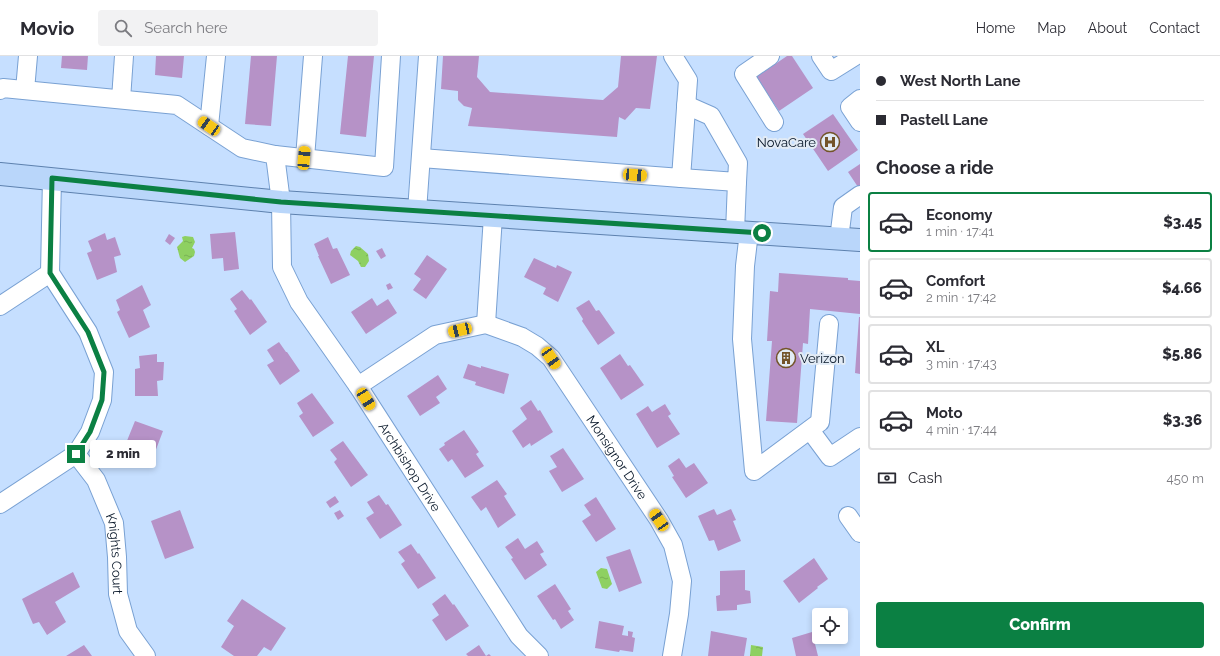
<!DOCTYPE html>
<html lang="en">
<head>
<meta charset="utf-8">
<style>
	:root { --surface:#fff; --page:#f2f2f3; --text:#2b2b33; --muted:#7c7c81; --line:#e1e1e2; --accent:#0b8043 }
	body { margin:0; font-family:Raleway,sans-serif; background:var(--page); color:var(--text); height:100vh; display:flex; flex-direction:column; font-size:15px; white-space:nowrap }
	* { box-sizing:border-box; margin:0 }
	p { font-size:13px; color:var(--muted) }
	.icon { flex:none; width:22px; height:22px; fill:none; stroke:currentColor; stroke-width:2; stroke-linecap:round; stroke-linejoin:round }
	.map { position:relative; flex:1; overflow:hidden }
	.side { display:flex; flex-direction:column; background:var(--surface); width:360px }
	.side>* { flex:none }
	.banner { display:grid; align-content:center; height:88px; padding:0 16px; background:var(--surface) }
	.buttons { position:absolute; left:812px; top:552px; display:grid; gap:8px }
	.buttons a { display:grid; place-items:center; width:36px; height:36px; border-radius:4px; background:var(--surface); box-shadow:0 2px 6px #0003; font-size:20px }
	.end { position:absolute; width:18px; height:18px; margin:-9px; border:5px solid #0b8043; background:#fff; box-shadow:0 0 0 2px #fff }
	.from { border-radius:50% }
	.bubble { position:absolute; height:28px; border-radius:4px; background:var(--surface); box-shadow:0 2px 6px #0003; font-size:13px; font-weight:800; line-height:28px; text-align:center }
	.car { position:absolute; width:12px; height:24px; margin:-12px -6px; border-radius:5px; box-shadow:0 0 3px 1px #0007; background:linear-gradient(#f5c518 24%,#345 0 40%,#f5c518 0 76%,#345 0 86%,#f5c518 0) }
	.banner b { display:flex; align-items:center; gap:14px; height:38px; font-size:15px }
	.banner b+b { border-top:1px solid var(--line) }
	.banner i { width:10px; height:10px; background:var(--text) }
	ul { padding:0; list-style:none }
	li { display:flex; align-items:center; gap:12px; height:60px; margin:0 8px 6px; padding:0 8px; border:2px solid var(--line); border-radius:4px }
	li div { flex:1 }
	li b { display:block; font-size:15px }
	li em { font-style:normal; font-weight:800 }
	li.active { border-color:var(--accent) }
	li>.icon { width:36px; height:36px; stroke-width:1.5 }
	h2 { padding:0 16px; font-size:18px; line-height:48px }
	.pay { display:flex; align-items:center; gap:10px; height:44px; padding:0 16px; font-size:15px }
	.pay p { margin-inline-start:auto }
	.button { display:flex; gap:8px; margin-top:auto; padding:8px 16px }
	.button a { flex:1; height:46px; border-radius:4px; background:var(--accent); color:#fff; font-size:16px; font-weight:800; line-height:46px; text-align:center }
	header { display:flex; align-items:center; gap:24px; box-sizing:border-box; height:56px; padding:0 20px; background:var(--surface); border-bottom:1px solid var(--line) }
	header strong { font-size:19px }
	nav { display:flex; gap:22px; margin-inline-start:auto; font-size:14px }
	.search { width:280px; height:36px; background:var(--page); display:flex; align-items:center; gap:10px; box-sizing:border-box; padding:0 14px; border-radius:4px; color:var(--muted); font-size:15px }
	main { display:flex; flex:1; min-height:0 }
	.map>svg:first-child { display:block }
	.water { fill:url(#water-ripples) }
	.building { fill:#b692c7 }
	.lines { fill:none; stroke-linecap:round; stroke-linejoin:round }
	.minor-casing { stroke:#79a1d3; stroke-width:20 }
	.major-casing { stroke:#5d81ae; stroke-width:24 }
	.minor { stroke:#fff; stroke-width:18 }
	.major { stroke:#b9d6fa; stroke-width:22 }
	.route { stroke:#0b8043; stroke-width:5 }
	.labels { text-anchor:middle; stroke-width:4; stroke-linejoin:round; paint-order:stroke }
	.poi-label { font-size:13px; fill:#071628; stroke:#e2ebf5; text-anchor:end }
	.street-label { font-size:13px; fill:#071628; stroke:#e2ebf5 }
</style>
</head>
<body>
<header>
<strong>Movio</strong>
<div class="search"><svg class="icon" aria-label="search" viewBox="0 0 24 24"><circle cx="10" cy="10" r="6"/><path d="M15 15l6 6"/></svg>Search here</div>
<nav><a>Home</a><a>Map</a><a>About</a><a>Contact</a></nav>
</header>
<main>
<div class="map">
<svg width="860" height="600" viewBox="0 0 860 600">
	<defs>
		<pattern id="water-ripples" width="26" height="14" patternUnits="userSpaceOnUse"><rect width="26" height="14" fill="#8ed061"/><path d="M2 4q2-2 4 0t4 0M15 11q2-2 4 0t4 0" fill="none" stroke="#79b254"/></pattern>
	</defs>
	<rect width="100%" height="100%" fill="#c6dfff"/>
	<path class="water" d="M 185,180 L 193,181 L 195,186 L 192,192 L 194,193 L 195,196 L 194,200 L 185,206 L 180,202 L 177,191 L 183,185 L 182,181 Z
		M 356,190 L 360,191 L 368,198 L 369,205 L 365,211 L 361,211 L 358,205 L 350,199 L 351,195 Z
		M 601,512 L 607,513 L 612,528 L 607,533 L 602,532 L 596,516 Z
		M 751,589 L 763,591 L 762,600 L 750,600 Z"/>
	<path class="building" d="M 62,0 L 88,0 L 87,14 L 61,12 Z
		M 156,0 L 184,0 L 182,22 L 155,19 Z
		M 251,0 L 277,0 L 271,70 L 245,68 Z
		M 348,0 L 374,0 L 366,81 L 340,78 Z
		M 443,0 L 479,0 L 477,21 L 490,36 L 603,44 L 618,31 L 621,0 L 657,0 L 650,53 L 636,52 L 625,64 L 619,61 L 617,81 L 468,70 L 472,52 L 464,50 L 458,44 L 458,35 L 441,33 Z
		M 787,0 L 792,0 L 813,32 L 779,55 L 756,21 Z
		M 833,58 L 858,94 L 828,115 L 803,78 Z
		M 860,108 L 860,134 L 848,116 Z
		M 235,176 L 239,213 L 224,215 L 223,202 L 212,203 L 210,178 Z
		M 105,177 L 107,184 L 115,181 L 121,199 L 114,201 L 117,216 L 97,224 L 87,197 L 92,195 L 88,185 Z
		M 169,178 L 175,182 L 170,189 L 165,185 Z
		M 328,181 L 333,193 L 337,192 L 350,219 L 331,228 L 318,200 L 319,200 L 314,188 Z
		M 382,192 L 386,200 L 381,203 L 376,195 Z
		M 427,199 L 447,213 L 426,243 L 413,234 L 421,223 L 414,218 Z
		M 534,202 L 556,212 L 557,209 L 572,216 L 558,246 L 543,238 L 546,232 L 524,221 Z
		M 779,217 L 848,222 L 848,224 L 860,225 L 860,258 L 810,253 L 808,288 L 803,287 L 797,367 L 766,365 L 772,285 L 767,285 L 770,235 L 778,236 Z
		M 390,227 L 393,232 L 388,234 L 386,229 Z
		M 142,229 L 151,249 L 143,254 L 150,271 L 129,282 L 117,256 L 120,254 L 116,244 Z
		M 242,234 L 250,244 L 251,243 L 267,266 L 250,279 L 234,255 L 237,253 L 230,243 Z
		M 372,242 L 377,250 L 388,243 L 397,257 L 366,278 L 351,256 Z
		M 589,244 L 596,255 L 599,254 L 615,277 L 598,289 L 582,265 L 583,263 L 576,252 Z
		M 859,261 L 860,261 L 860,318 L 855,317 Z
		M 279,286 L 286,296 L 287,296 L 300,315 L 280,329 L 267,309 L 274,305 L 267,294 Z
		M 157,298 L 157,306 L 164,306 L 163,324 L 157,325 L 158,340 L 135,340 L 135,313 L 140,312 L 139,300 Z
		M 620,298 L 628,310 L 630,309 L 644,329 L 621,344 L 600,312 Z
		M 468,308 L 481,312 L 481,310 L 509,318 L 504,338 L 475,329 L 476,326 L 463,322 Z
		M 438,319 L 447,333 L 436,341 L 440,347 L 420,360 L 407,340 Z
		M 312,337 L 334,367 L 313,381 L 299,360 L 303,357 L 297,347 Z
		M 531,344 L 538,355 L 540,354 L 553,376 L 531,390 L 530,387 L 523,392 L 512,375 L 527,363 L 520,352 Z
		M 665,348 L 671,358 L 668,360 L 680,378 L 657,392 L 636,358 L 648,350 L 652,356 Z
		M 135,365 L 163,375 L 149,412 L 120,402 Z
		M 464,374 L 479,396 L 476,398 L 484,410 L 465,422 L 452,403 L 448,406 L 439,393 L 445,389 L 444,387 Z
		M 343,385 L 368,419 L 351,431 L 334,406 L 337,403 L 330,394 Z
		M 563,392 L 584,423 L 562,436 L 549,415 L 557,411 L 550,400 Z
		M 679,402 L 686,412 L 694,407 L 708,427 L 686,442 L 672,421 L 674,420 L 668,410 Z
		M 497,424 L 507,438 L 504,440 L 516,459 L 498,472 L 486,451 L 481,455 L 471,441 Z
		M 379,439 L 386,449 L 388,448 L 402,469 L 380,483 L 366,462 L 374,457 L 367,446 Z
		M 335,440 L 339,446 L 330,452 L 326,446 Z
		M 596,441 L 616,473 L 596,486 L 582,465 L 591,459 L 584,449 Z
		M 714,453 L 717,459 L 731,453 L 736,464 L 733,465 L 741,485 L 718,495 L 714,484 L 709,485 L 698,460 Z
		M 180,454 L 194,492 L 165,503 L 151,465 Z
		M 340,454 L 344,460 L 338,464 L 334,457 Z
		M 518,482 L 525,493 L 537,485 L 544,496 L 540,498 L 547,509 L 525,524 L 511,503 L 513,502 L 505,491 Z
		M 411,488 L 418,498 L 419,497 L 436,522 L 418,533 L 401,508 L 405,505 L 398,496 Z
		M 630,493 L 642,527 L 619,536 L 606,501 Z
		M 814,502 L 828,523 L 817,531 L 818,532 L 799,547 L 783,525 Z
		M 745,514 L 745,534 L 750,535 L 751,547 L 737,549 L 737,554 L 717,555 L 716,540 L 720,539 L 720,515 Z
		M 73,516 L 80,531 L 55,546 L 66,566 L 47,579 L 39,566 L 33,568 L 22,543 Z
		M 555,528 L 571,553 L 568,555 L 574,564 L 561,573 L 555,563 L 553,564 L 537,540 Z
		M 445,538 L 453,549 L 454,548 L 469,570 L 446,585 L 432,564 L 439,559 L 432,548 Z
		M 242,543 L 286,572 L 271,595 L 264,591 L 257,600 L 234,600 L 221,591 L 234,570 L 227,565 Z
		M 599,565 L 624,570 L 622,579 L 628,580 L 628,575 L 633,576 L 632,581 L 635,582 L 633,596 L 620,594 L 619,596 L 595,592 Z
		M 711,575 L 747,582 L 744,600 L 708,600 Z
		M 812,576 L 818,600 L 796,600 L 792,582 Z
		M 84,589 L 92,600 L 66,600 Z
		M 479,589 L 486,600 L 489,598 L 491,600 L 468,600 L 466,598 Z"/>
	<g class="lines">
		<defs>
			<g id="minor">
				<path d="M 770,0 L 744,18 L 774,66"/>
				<path d="M 821,0 L 831,15 L 855,0"/>
				<path id="s1" d="M 0,34 L 3,32 L 177,49 L 242,92 L 275,99 L 281,146 L 282,211 L 299,246 L 358,330 L 519,580 L 539,600"/>
				<path d="M 25,34 L 28,0"/>
				<path d="M 121,43 L 124,0"/>
				<path d="M 860,43 L 850,51 L 860,66"/>
				<path d="M 209,70 L 216,0"/>
				<path d="M 275,99 L 384,111 L 391,0"/>
				<path d="M 305,102 L 313,0"/>
				<path d="M 421,102 L 681,122 L 688,24 L 673,0"/>
				<path d="M 681,122 L 737,126 L 738,107 L 711,60 L 686,49"/>
				<path d="M 417,155 L 428,0"/>
				<path d="M 735,176 L 737,126"/>
				<path d="M 749,176 L 745,210 L 742,283 L 754,415 L 820,366 L 829,268"/>
				<path d="M 839,183 L 843,151 L 860,139"/>
				<path d="M 0,250 L 50,217"/>
				<path d="M 486,268 L 493,160"/>
				<path id="s2" d="M 358,330 L 435,279 L 486,268 L 522,281 L 537,290 L 551,302 L 659,464 L 673,489 L 682,525 L 679,558 L 672,600"/>
				<path d="M 810,374 L 830,401 L 860,381"/>
				<path id="s3" d="M 76,398 L 96,424 L 114,467 L 117,501 L 118,538 L 128,575 L 146,600"/>
				<path d="M 0,448 L 76,398 L 90,376 L 102,344 L 104,316 L 88,276 L 50,217 L 52,122"/>
				<path d="M 848,460 L 860,477"/>
			</g>
			<path id="major" d="M 0,118 L 281,146 L 860,184"/>
		</defs>
		<use href="#minor" class="minor-casing"/>
		<use href="#major" class="major-casing"/>
		<use href="#minor" class="minor"/>
		<use href="#major" class="major"/>
	</g>
	<g class="lines">
		<path class="route" d="M 76,398 L 90,376 L 102,344 L 104,316 L 88,276 L 50,217 L 52,122 L 281,146 L 762,177"/>
	</g>
	<defs>
		<symbol id="hospital-ring" viewBox="-11 -11 22 22"><circle r="9.5" fill="#e2ebf5" stroke="#735429" stroke-width="1.5"/><path d="M-5-5h3v3.5h4V-5h3V5h-3V1.5h-4V5h-3Z" fill="#735429"/></symbol>
		<symbol id="building-ring" viewBox="-11 -11 22 22"><circle r="9.5" fill="#e2ebf5" stroke="#735429" stroke-width="1.5"/><path d="M-4-6H4V6H1V3H-1V6H-4ZM-2.5-4.3h1.7v1.8h-1.7ZM.8-4.3h1.7v1.8H.8ZM-2.5-1h1.7V.8h-1.7ZM.8-1h1.7V.8H.8Z" fill="#735429"/></symbol>
	</defs>
	<g fill-rule="evenodd">
		<use href="#hospital-ring" x="819" y="75" width="22" height="22"/>
		<use href="#building-ring" x="775" y="291" width="22" height="22"/>
	</g>
	<g class="labels">
		<g class="poi-label">
			<text x="816" y="91">NovaCare</text>
			<text x="800" y="307" text-anchor="start">Verizon</text>
		</g>
		<g class="street-label">
			<text dy="5" stroke="none"><textPath href="#s2" startOffset="338">Monsignor Drive</textPath></text>
			<text dy="5" stroke="none"><textPath href="#s1" startOffset="640">Archbishop Drive</textPath></text>
			<text dy="5" stroke="none"><textPath href="#s3" startOffset="110">Knights Court</textPath></text>
		</g>
	</g>
</svg>
<div class="buttons">
<a><svg class="icon" aria-label="locate" viewBox="0 0 24 24"><circle cx="12" cy="12" r="6"/><path d="M12 2v4M12 18v4M2 12h4M18 12h4"/></svg></a>
</div>
<i class="end from" style="left:762px;top:177px"></i>
<i class="end" style="left:76px;top:398px"></i>
<div class="bubble" style="left:90px;top:384px;width:66px">2 min</div>
<i class="car" style="left:209px;top:70px;rotate:304deg"></i>
<i class="car" style="left:304px;top:102px;rotate:5deg"></i>
<i class="car" style="left:635px;top:119px;rotate:94deg"></i>
<i class="car" style="left:460px;top:274px;rotate:257deg"></i>
<i class="car" style="left:551px;top:302px;rotate:146deg"></i>
<i class="car" style="left:366px;top:343px;rotate:148deg"></i>
<i class="car" style="left:659px;top:464px;rotate:326deg"></i>
</div>
<section class="side">
<div class="banner">
<b><i class="from"></i>West North Lane</b>
<b><i></i>Pastell Lane</b>
</div>
<h2>Choose a ride</h2>
<ul>
<li class="active"><svg class="icon" aria-label="car" viewBox="0 0 24 24"><path d="M5 17H2v-5l4-1 3-4h7l3 4 3 1v5h-3M9 17h6M6 11h13"/><circle cx="7" cy="17" r="2"/><circle cx="17" cy="17" r="2"/></svg><div><b>Economy</b><p>1 min · 17:41</p></div><em>$3.45</em></li>
<li><svg class="icon" aria-label="car" viewBox="0 0 24 24"><path d="M5 17H2v-5l4-1 3-4h7l3 4 3 1v5h-3M9 17h6M6 11h13"/><circle cx="7" cy="17" r="2"/><circle cx="17" cy="17" r="2"/></svg><div><b>Comfort</b><p>2 min · 17:42</p></div><em>$4.66</em></li>
<li><svg class="icon" aria-label="car" viewBox="0 0 24 24"><path d="M5 17H2v-5l4-1 3-4h7l3 4 3 1v5h-3M9 17h6M6 11h13"/><circle cx="7" cy="17" r="2"/><circle cx="17" cy="17" r="2"/></svg><div><b>XL</b><p>3 min · 17:43</p></div><em>$5.86</em></li>
<li><svg class="icon" aria-label="car" viewBox="0 0 24 24"><path d="M5 17H2v-5l4-1 3-4h7l3 4 3 1v5h-3M9 17h6M6 11h13"/><circle cx="7" cy="17" r="2"/><circle cx="17" cy="17" r="2"/></svg><div><b>Moto</b><p>4 min · 17:44</p></div><em>$3.36</em></li>
</ul>
<div class="pay"><svg class="icon" aria-label="cash" viewBox="0 0 24 24"><path d="M3 7h18v10H3z"/><circle cx="12" cy="12" r="2"/></svg>Cash<p>450 m</p></div>
<div class="button"><a>Confirm</a></div>
</section>
</main>
</body>
</html>
